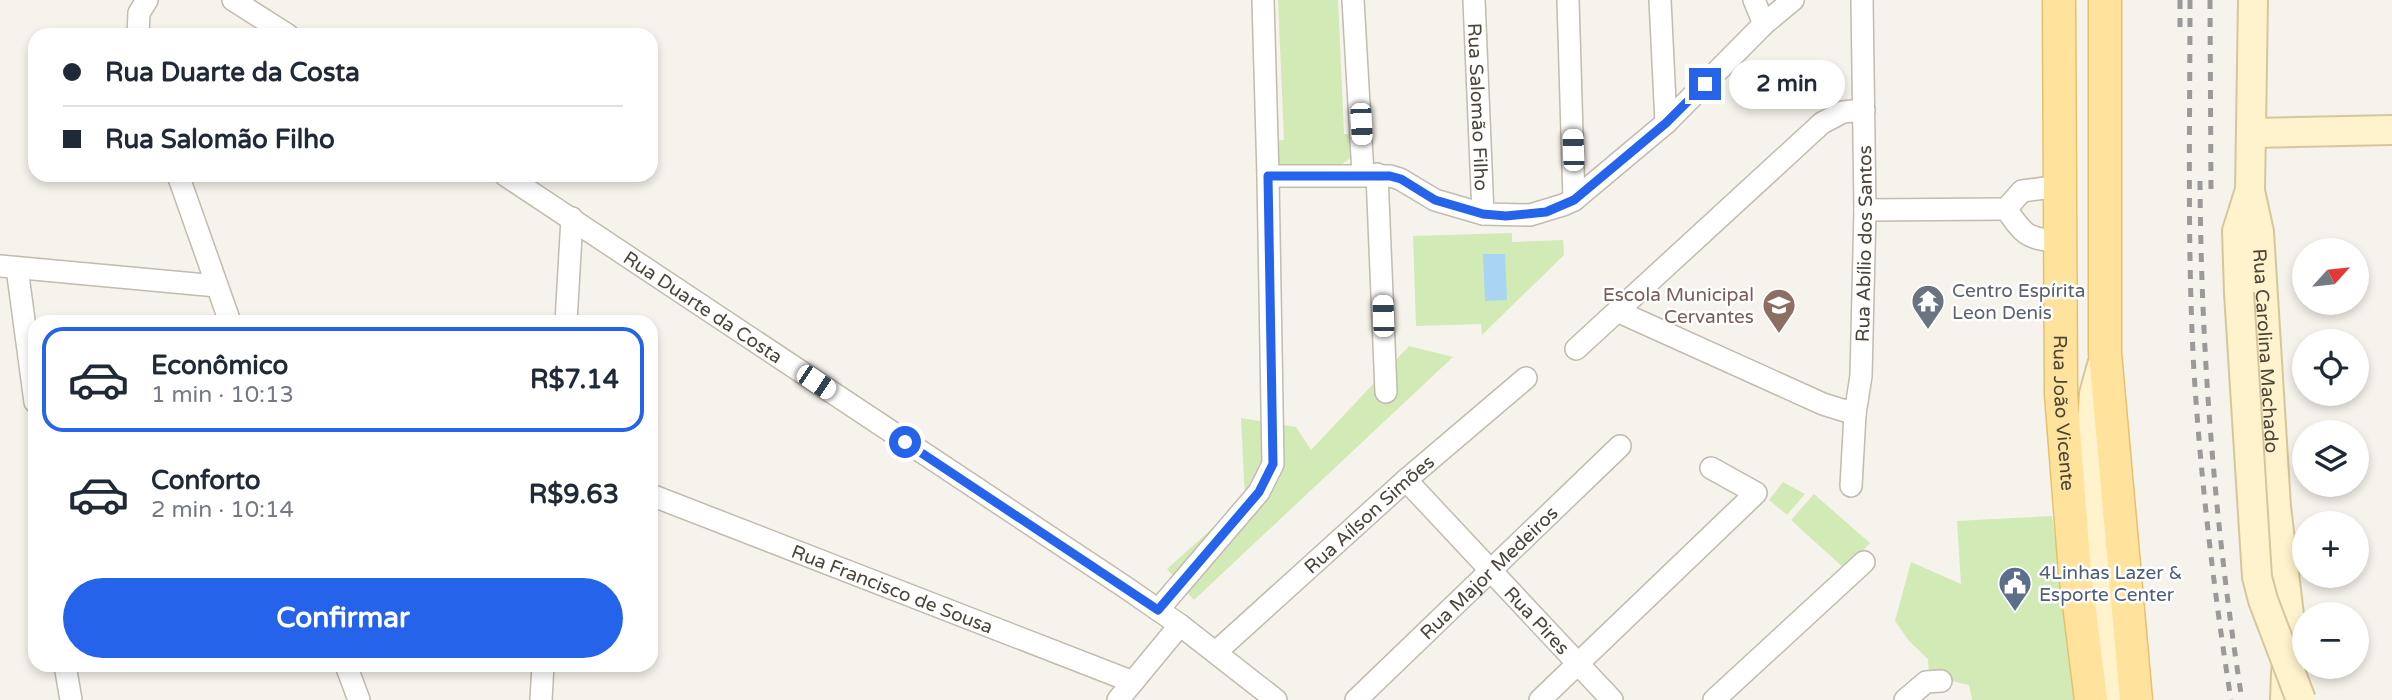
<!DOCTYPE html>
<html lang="pt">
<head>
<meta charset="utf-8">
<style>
	:root { --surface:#fff; --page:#f2f2f3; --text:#1f2937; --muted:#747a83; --line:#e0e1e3; --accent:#2563eb }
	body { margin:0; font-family:"Varela Round",sans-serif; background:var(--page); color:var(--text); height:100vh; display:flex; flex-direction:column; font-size:26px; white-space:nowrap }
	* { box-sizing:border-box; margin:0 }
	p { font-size:23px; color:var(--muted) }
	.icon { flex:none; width:38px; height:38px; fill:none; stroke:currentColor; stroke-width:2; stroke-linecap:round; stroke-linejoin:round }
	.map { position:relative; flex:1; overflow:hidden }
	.sheet { position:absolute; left:28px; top:315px; width:630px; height:357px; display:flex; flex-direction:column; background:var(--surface); border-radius:21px; box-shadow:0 4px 10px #0003 }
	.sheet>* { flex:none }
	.hud { position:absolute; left:28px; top:28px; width:630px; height:154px; border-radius:21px; box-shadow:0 4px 10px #0003; display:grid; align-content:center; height:154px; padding:0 35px; background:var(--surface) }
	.needle { width:46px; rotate:63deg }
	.controls { position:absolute; left:2292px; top:238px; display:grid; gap:14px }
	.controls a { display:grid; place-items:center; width:77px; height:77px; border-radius:50%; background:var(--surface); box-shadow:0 4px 10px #0003; font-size:35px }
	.end { position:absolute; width:32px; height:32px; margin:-16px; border:9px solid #2563eb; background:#fff; box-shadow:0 0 0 4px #fff }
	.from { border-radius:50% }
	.bubble { position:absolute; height:49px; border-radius:24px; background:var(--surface); box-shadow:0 4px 10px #0003; font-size:23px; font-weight:700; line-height:49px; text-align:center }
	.car { position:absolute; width:21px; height:42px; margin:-21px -10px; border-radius:9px; box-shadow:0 0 5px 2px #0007; background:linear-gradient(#fff 24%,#345 0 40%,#fff 0 76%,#345 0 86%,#fff 0) }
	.hud b { display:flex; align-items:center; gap:24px; height:66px; font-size:26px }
	.hud b+b { border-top:2px solid var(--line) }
	.hud i { width:18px; height:18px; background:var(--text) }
	ul { padding:12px 0 0; list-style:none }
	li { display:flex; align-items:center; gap:21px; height:105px; margin:0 14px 10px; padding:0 21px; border:4px solid transparent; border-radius:21px }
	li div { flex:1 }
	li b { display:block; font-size:26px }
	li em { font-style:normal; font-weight:700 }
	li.selected { border-color:var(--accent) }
	li>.icon { width:63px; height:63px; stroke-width:1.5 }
	.cta { display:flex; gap:14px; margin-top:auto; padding:14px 35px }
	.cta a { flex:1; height:80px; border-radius:42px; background:var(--accent); color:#fff; font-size:28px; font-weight:700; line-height:80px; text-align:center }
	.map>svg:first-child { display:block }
	.green { fill:#d2eab5 }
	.water { fill:#a9d4f2 }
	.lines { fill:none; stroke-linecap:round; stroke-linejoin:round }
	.street-casing { stroke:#c2bbae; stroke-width:24 }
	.secondary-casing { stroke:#d6c79b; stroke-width:32 }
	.primary-casing { stroke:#e6c16a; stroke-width:35 }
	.street { stroke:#fff; stroke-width:21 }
	.secondary { stroke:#fff3cd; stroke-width:28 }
	.primary { stroke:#ffe39c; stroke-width:32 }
	.rail { stroke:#9a9a9a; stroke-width:5; stroke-dasharray:9 9; stroke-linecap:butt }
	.secondary-bridge-casing { stroke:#d6c79b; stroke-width:32; stroke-linecap:butt }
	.secondary-bridge { stroke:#fff3cd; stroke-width:28 }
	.route { stroke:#2563eb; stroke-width:9 }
	.labels { text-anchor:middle; stroke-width:5; stroke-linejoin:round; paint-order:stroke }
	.street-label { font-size:19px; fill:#4b4439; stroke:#fff }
	.worship-label { font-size:19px; fill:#5b616d; stroke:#fff; text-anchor:start }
	.education-label { font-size:19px; fill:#785e54; stroke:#fff; text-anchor:end }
	.service-label { font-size:19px; fill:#4e5e75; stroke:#fff; text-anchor:start }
</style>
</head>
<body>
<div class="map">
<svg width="2392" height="700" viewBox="0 0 2392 700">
	<rect width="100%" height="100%" fill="#f6f3ec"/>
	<path class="green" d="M 1278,0 L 1338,0 L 1344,134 L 1355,134 L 1355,153 C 1335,177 1310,169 1281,168 L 1273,158 L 1272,141 L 1284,140 Z
		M 1512,233 L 1512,242 L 1563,240 L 1564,255 L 1482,335 L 1481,324 L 1416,326 L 1413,236 Z
		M 1409,346 L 1453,357 L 1194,600 L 1167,569 L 1245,499 L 1241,418 L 1296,427 L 1311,450 Z
		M 1783,482 L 1805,494 L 1787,515 L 1769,500 Z
		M 1814,494 L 1870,543 L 1846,570 L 1791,520 Z
		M 2052,516 L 2077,700 L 1972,700 L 1969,685 L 1929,676 L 1928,659 L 1909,641 L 1895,621 L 1911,562 L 1961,584 L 1957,521 Z"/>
	<path class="water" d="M 1483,254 L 1505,254 L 1507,300 L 1485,301 Z"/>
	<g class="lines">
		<defs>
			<g id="street">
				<path d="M 233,0 L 288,35"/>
				<path d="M 1263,0 L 1268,176"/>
				<path d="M 1353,0 L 1363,174"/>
				<path id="s1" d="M 1474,0 L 1483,214"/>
				<path d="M 1568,0 L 1574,200"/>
				<path d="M 1660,0 L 1666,123"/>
				<path d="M 1754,0 L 1764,24"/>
				<path d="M 138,35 L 139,13 L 147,0"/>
				<path d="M 1377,174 L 1386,392"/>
				<path d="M 178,175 L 230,322"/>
				<path id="s2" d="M 505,175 L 1125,587 L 1180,625 L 1276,700"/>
				<path d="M 2006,209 C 2028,240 2026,236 2062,243"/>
				<path d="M 2006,209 L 2022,191 L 2061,186"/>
				<path d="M 1865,210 L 2006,209"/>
				<path d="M 0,266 L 217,286"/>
				<path d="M 17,268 L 35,402"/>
				<path d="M 1617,311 L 1823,404 L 1855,414"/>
				<path d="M 566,322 L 572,218"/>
				<path d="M 1576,349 L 1822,123 L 1843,112 L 1864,110"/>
				<path id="s3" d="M 1406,480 L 1612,700"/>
				<path id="s4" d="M 1851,486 L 1855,414 L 1861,376 L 1865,210 L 1862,0"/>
				<path id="s5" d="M 651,495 L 1133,682"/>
				<path d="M 1158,610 L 1259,492 L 1273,464 L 1268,176 L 1390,176 L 1400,179 L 1435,200 L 1483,214 L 1530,215 L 1563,205 L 1574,200 L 1666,123 L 1764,24 L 1793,0"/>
				<path id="s6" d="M 1216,652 L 1406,480 L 1526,378"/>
				<path d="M 65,665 L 71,700"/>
				<path d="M 346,665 L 359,700"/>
				<path d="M 541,700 L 543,665"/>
				<path d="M 1118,700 L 1180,625"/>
				<path id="s7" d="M 1356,700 L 1620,446"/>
				<path d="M 1540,700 L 1756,493 L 1711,468"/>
				<path d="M 1714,700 L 1864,562"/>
				<path d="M 1905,700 L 1926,682 L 1941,681"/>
			</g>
			<g id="secondary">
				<path id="s8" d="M 2253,0 L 2250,191 L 2259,232 L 2276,507 L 2291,632 L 2286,673 L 2285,700"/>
				<path d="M 2253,133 L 2392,130"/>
				<path d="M 2239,293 L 2237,231 L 2249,193"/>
				<path d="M 2102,365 L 2094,394 L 2091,442 L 2112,700"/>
			</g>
			<g id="primary">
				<path id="s9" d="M 2059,0 L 2061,394 L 2075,572 L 2091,700"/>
				<path d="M 2105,0 L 2105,353 L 2136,700"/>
			</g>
		</defs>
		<use href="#street" class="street-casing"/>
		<use href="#secondary" class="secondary-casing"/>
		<use href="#primary" class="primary-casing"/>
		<use href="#street" class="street"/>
		<use href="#secondary" class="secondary"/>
		<use href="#primary" class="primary"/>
		<path class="rail" d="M 2180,0 L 2180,27
			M 2190,0 C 2190,124 2187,249 2194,372 C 2201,482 2214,592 2231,700
			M 2210,0 L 2211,196
			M 2200,181 C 2201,355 2215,528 2242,700"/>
		<defs>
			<path id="secondary-bridge" d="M 2239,293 L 2257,577 L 2263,600 L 2301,700"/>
		</defs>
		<use href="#secondary-bridge" class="secondary-bridge-casing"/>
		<use href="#secondary-bridge" class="secondary-bridge"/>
	</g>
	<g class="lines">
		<path class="route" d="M 905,442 L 1158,610 L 1259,492 L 1273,464 L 1268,176 L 1390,176 L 1401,179 L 1435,200 L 1483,214 L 1506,216 L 1546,212 L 1574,200 L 1666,123 L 1705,84"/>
	</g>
	<defs>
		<symbol id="temple-pin" viewBox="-11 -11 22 30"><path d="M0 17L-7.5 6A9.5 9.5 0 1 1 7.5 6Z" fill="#6b7280" stroke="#fff"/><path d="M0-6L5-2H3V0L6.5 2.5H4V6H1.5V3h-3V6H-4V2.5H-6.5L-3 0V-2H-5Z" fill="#fff"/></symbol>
		<symbol id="school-pin" viewBox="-11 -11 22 30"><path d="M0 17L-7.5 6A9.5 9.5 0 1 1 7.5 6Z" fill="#8d6e63" stroke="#fff"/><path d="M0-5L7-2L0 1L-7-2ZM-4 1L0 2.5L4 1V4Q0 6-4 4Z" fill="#fff"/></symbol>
		<symbol id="civic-pin" viewBox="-11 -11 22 30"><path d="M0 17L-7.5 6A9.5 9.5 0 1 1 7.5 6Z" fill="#5c6f8a" stroke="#fff"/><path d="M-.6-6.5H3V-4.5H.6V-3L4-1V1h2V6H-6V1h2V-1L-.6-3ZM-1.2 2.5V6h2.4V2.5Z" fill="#fff"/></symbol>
	</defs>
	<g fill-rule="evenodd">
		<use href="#temple-pin" x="1909" y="282" width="38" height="52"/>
		<use href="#school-pin" x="1760" y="286" width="38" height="52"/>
		<use href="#civic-pin" x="1996" y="564" width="38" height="52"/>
	</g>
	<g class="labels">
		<g class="street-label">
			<text dy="7" stroke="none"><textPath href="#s1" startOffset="107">Rua Salomão Filho</textPath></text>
			<text dy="7" stroke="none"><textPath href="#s4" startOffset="243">Rua Abílio dos Santos</textPath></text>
			<text dy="7" stroke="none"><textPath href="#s2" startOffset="238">Rua Duarte da Costa</textPath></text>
			<text dy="7" stroke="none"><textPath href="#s8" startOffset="352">Rua Carolina Machado</textPath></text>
			<text dy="7" stroke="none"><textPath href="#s9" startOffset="413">Rua João Vicente</textPath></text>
			<text dy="7" stroke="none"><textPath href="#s6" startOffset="206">Rua Aílson Simões</textPath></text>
			<text dy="7" stroke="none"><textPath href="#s7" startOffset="184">Rua Major Medeiros</textPath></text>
			<text dy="7" stroke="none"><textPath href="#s5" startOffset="259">Rua Francisco de Sousa</textPath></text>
			<text dy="7" stroke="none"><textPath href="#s3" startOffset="192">Rua Pires</textPath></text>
		</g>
		<g class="worship-label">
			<text x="1952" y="297">Centro Espírita<tspan x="1952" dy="22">Leon Denis</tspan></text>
		</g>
		<g class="education-label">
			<text x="1754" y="301">Escola Municipal<tspan x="1754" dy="22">Cervantes</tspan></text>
		</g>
		<g class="service-label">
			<text x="2039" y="579">4Linhas Lazer &amp;<tspan x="2039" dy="22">Esporte Center</tspan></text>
		</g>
	</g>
</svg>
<div class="controls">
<a><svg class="needle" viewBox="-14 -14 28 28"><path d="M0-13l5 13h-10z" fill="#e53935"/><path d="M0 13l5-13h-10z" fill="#747a83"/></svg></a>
<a><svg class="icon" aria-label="locate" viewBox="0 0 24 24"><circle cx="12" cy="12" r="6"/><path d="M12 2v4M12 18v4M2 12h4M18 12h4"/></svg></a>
<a><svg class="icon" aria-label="layers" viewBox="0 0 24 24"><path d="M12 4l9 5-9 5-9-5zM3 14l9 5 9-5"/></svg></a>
<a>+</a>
<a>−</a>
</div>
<i class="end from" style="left:905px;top:442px"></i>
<i class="end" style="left:1705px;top:84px"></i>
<div class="bubble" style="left:1729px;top:60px;width:116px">2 min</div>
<i class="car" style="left:1361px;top:124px;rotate:177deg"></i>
<i class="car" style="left:1573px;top:150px;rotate:358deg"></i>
<i class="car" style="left:1383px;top:316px;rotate:358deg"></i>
<i class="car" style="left:816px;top:382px;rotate:124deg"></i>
<div class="hud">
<b><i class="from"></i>Rua Duarte da Costa</b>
<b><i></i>Rua Salomão Filho</b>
</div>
<section class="sheet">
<ul>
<li class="selected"><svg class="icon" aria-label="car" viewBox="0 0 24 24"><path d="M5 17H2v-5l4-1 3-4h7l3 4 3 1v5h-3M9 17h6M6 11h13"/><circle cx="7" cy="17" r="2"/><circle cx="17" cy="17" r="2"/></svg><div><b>Econômico</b><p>1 min · 10:13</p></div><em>R$7.14</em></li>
<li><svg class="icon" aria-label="car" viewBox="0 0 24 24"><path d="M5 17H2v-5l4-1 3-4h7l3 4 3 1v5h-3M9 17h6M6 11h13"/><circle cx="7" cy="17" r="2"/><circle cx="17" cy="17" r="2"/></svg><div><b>Conforto</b><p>2 min · 10:14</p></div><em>R$9.63</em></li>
</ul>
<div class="cta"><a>Confirmar</a></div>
</section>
</div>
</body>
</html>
